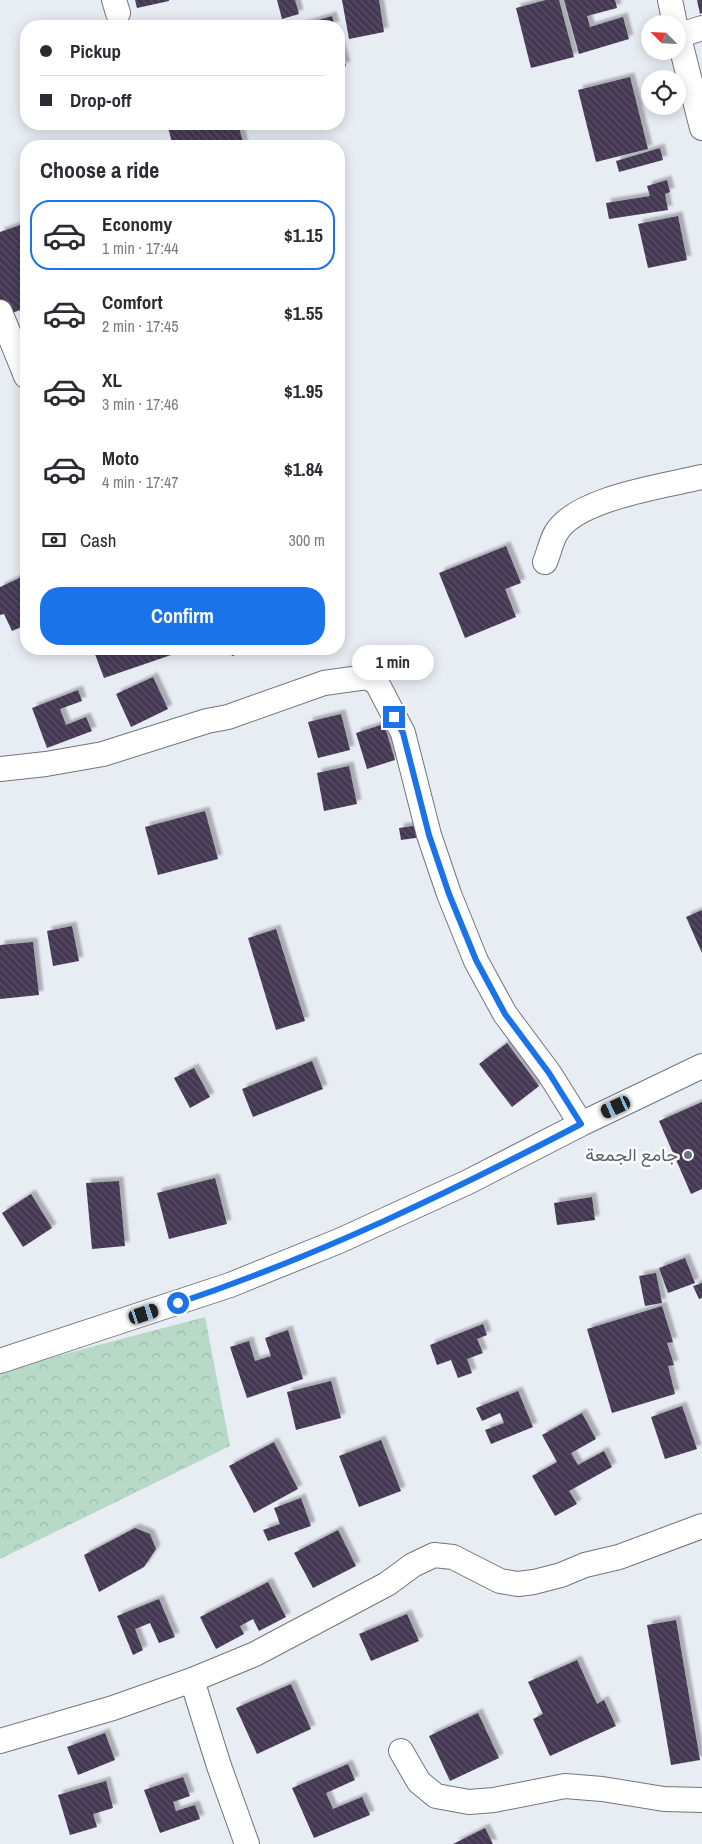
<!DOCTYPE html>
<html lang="en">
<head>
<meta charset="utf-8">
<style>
	:root { --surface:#fff; --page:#f7f7f7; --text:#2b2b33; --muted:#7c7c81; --line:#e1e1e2; --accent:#1a73e8 }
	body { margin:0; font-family:"Archivo Narrow",Vazirmatn,sans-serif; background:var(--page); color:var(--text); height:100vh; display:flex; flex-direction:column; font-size:19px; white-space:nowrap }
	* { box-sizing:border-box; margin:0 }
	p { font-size:16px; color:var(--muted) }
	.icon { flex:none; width:28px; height:28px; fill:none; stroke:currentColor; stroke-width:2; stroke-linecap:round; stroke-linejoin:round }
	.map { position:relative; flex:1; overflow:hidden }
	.panel { position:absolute; left:20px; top:140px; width:325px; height:515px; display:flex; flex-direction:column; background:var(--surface); border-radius:20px; box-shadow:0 2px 12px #0003 }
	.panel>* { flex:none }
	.guide { position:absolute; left:20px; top:20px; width:325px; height:110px; border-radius:20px; box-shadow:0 2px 12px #0003; display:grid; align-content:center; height:110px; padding:0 20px; background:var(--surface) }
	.needle { width:32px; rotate:294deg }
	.tools { position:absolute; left:641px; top:15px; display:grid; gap:10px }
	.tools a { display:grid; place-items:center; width:45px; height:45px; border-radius:50%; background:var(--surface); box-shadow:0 2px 12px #0003; font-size:25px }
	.end { position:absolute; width:22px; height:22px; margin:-11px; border:6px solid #1a73e8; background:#fff; box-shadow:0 0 0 2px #fff }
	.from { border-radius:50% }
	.bubble { position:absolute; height:35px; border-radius:18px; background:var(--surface); box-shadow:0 2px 12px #0003; font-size:16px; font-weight:800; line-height:35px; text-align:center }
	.car { position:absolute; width:15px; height:30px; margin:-15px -8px; border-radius:6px; box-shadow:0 0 4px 1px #0007; background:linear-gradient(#222 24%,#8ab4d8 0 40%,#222 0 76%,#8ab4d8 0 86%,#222 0) }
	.guide b { display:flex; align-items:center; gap:18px; height:48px; font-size:19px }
	.guide b+b { border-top:1px solid var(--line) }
	.guide i { width:12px; height:12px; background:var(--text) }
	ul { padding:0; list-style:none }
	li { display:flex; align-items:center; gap:15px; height:70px; margin:0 10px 8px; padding:0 10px; border:2px solid transparent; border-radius:20px }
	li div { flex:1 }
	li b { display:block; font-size:19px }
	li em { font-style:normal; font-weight:800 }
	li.on { border-color:var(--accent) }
	li>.icon { width:45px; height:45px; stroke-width:1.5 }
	h2 { padding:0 20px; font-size:22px; line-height:60px }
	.pay { display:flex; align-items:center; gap:12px; height:55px; padding:0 20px; font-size:19px }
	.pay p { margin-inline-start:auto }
	.cta { display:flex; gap:10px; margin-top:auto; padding:10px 20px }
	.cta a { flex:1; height:58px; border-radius:20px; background:var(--accent); color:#fff; font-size:20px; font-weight:800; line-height:58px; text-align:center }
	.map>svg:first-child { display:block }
	.forest { fill:url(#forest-crowns) }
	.building { fill:url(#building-back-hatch); filter:url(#shadow) }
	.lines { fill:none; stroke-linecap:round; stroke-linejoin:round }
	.minor-casing { stroke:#72767c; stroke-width:26 }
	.minor { stroke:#fff; stroke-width:24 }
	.route { stroke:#1a73e8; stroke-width:6 }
	.worship-dot { fill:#6b7280; stroke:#fff; stroke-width:2 }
	.labels { text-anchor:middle; stroke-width:5; stroke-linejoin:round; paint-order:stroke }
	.worship-label { font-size:18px; fill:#5b616d; stroke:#fff; text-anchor:end }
</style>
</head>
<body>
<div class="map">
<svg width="702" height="1844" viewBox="0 0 702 1844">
	<defs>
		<pattern id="forest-crowns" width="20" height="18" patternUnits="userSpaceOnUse" patternTransform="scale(1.25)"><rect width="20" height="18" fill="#b8d9c7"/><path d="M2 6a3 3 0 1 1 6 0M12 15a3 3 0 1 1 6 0" fill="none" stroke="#9ebaab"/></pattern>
		<pattern id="building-back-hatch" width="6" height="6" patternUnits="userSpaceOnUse" patternTransform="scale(1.25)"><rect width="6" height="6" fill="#443753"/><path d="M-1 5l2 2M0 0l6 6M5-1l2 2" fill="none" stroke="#5c5268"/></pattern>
		<filter id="shadow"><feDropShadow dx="4.5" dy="-4.5" stdDeviation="1" flood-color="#0004"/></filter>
	</defs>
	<rect width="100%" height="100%" fill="#e8ecf3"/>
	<path class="forest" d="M 205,1317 L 230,1446 L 0,1559 L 0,1371 Z"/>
	<path class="building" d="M 135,0 L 169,0 L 169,1 L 137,8 Z
		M 277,0 L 295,0 L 299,14 L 282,19 Z
		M 342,0 L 379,0 L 384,32 L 349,39 Z
		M 546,0 L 559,0 L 574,57 L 531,68 L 516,8 Z
		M 564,0 L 615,0 L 617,8 L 587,16 L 590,27 L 623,17 L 629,39 L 579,54 Z
		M 697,0 L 702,0 L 702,13 L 700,14 Z
		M 332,16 L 335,26 L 299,26 Z
		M 339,42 L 346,66 L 339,68 Z
		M 630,77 L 648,149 L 596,162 L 578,90 Z
		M 167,124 L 238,124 L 244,146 L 173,146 Z
		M 660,148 L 663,160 L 619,172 L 616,161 Z
		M 667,180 L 670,192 L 665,194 L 668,210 L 609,219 L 606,203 L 650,196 L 647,186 Z
		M 678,216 L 687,260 L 648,268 L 638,224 Z
		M 26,223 L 26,308 L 6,315 L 0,299 L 0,232 Z
		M 506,546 L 521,583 L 505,589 L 516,617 L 465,638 L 439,573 Z
		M 26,575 L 26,625 L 12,631 L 4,614 L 0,615 L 0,587 Z
		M 93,649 L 172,649 L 174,654 L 104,678 Z
		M 229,649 L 255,649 L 232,656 Z
		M 153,677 L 168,709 L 131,727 L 116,694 Z
		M 78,690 L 82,701 L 60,709 L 66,725 L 86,717 L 92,731 L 47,748 L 32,708 Z
		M 341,714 L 350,750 L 318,758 L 308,722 Z
		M 384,724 L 395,760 L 367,769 L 356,733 Z
		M 349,766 L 357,804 L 324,811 L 317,773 Z
		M 205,811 L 218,859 L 158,875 L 145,827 Z
		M 420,825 L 422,837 L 401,840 L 399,828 Z
		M 702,910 L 702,953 L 686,917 Z
		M 72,926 L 79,961 L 53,966 L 47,931 Z
		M 276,929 L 305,1021 L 276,1030 L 248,938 Z
		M 33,942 L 39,995 L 0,999 L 0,945 Z
		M 507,1043 L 539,1086 L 512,1107 L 479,1064 Z
		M 312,1061 L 323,1089 L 253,1117 L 242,1089 Z
		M 194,1068 L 210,1097 L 190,1108 L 174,1078 Z
		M 702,1102 L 702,1189 L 691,1194 L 659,1121 Z
		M 215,1178 L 227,1224 L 169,1239 L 157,1193 Z
		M 119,1181 L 125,1246 L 92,1249 L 86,1183 Z
		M 31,1194 L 52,1228 L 23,1247 L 2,1213 Z
		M 592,1197 L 595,1220 L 557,1225 L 554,1203 Z
		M 685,1258 L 695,1283 L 668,1293 L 659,1268 Z
		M 656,1273 L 662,1303 L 645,1306 L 639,1276 Z
		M 702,1283 L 702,1298 L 699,1299 L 693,1286 Z
		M 662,1306 L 673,1342 L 667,1343 L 674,1365 L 668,1366 L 675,1394 L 612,1413 L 587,1329 Z
		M 483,1324 L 487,1335 L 477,1339 L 483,1353 L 467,1359 L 472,1373 L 458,1378 L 451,1360 L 437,1365 L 430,1345 Z
		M 288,1330 L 303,1379 L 247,1398 L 230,1347 L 249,1341 L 255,1361 L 271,1356 L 265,1338 Z
		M 331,1381 L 341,1418 L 296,1430 L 287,1392 Z
		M 518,1391 L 533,1427 L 491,1444 L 485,1430 L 504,1423 L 500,1413 L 482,1421 L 476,1408 Z
		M 682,1406 L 697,1449 L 665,1459 L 651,1417 Z
		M 582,1413 L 596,1439 L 571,1453 L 578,1465 L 604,1451 L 612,1467 L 569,1491 L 577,1504 L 555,1516 L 532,1476 L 557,1462 L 542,1435 Z
		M 381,1440 L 401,1491 L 359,1507 L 339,1456 Z
		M 274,1442 L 298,1489 L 254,1513 L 229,1466 Z
		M 301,1498 L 311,1526 L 268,1541 L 263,1530 L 280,1524 L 274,1508 Z
		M 135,1528 L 150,1534 L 156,1549 L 144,1567 L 99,1592 L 84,1555 Z
		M 338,1530 L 356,1566 L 313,1588 L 294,1553 Z
		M 268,1582 L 286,1617 L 259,1631 L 253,1619 L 240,1626 L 244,1634 L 216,1649 L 200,1617 Z
		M 159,1599 L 175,1637 L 159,1643 L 150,1623 L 135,1629 L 143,1650 L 133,1655 L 117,1616 Z
		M 407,1614 L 419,1641 L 371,1661 L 359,1634 Z
		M 676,1620 L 700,1760 L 671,1765 L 647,1625 Z
		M 577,1660 L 597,1704 L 604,1700 L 616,1726 L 550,1756 L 533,1719 L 543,1714 L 528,1682 Z
		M 291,1684 L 311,1729 L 257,1754 L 236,1708 Z
		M 478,1713 L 499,1758 L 450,1781 L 429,1736 Z
		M 105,1733 L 115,1760 L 78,1775 L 67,1747 Z
		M 348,1764 L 355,1780 L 326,1793 L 333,1809 L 362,1797 L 370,1815 L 314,1838 L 292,1788 Z
		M 183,1777 L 190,1796 L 173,1802 L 176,1811 L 195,1805 L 200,1819 L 160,1833 L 144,1790 Z
		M 106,1781 L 113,1808 L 93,1814 L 97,1827 L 70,1835 L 58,1795 Z
		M 485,1828 L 493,1844 L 453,1844 Z"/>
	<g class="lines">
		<defs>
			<path id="minor" d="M 114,0 L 118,13
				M 670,0 L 675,24
				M 678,34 L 702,128
				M 678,36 L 702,28
				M 0,312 L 26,376
				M 545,562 C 549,553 551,541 556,533 C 576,498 665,486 702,477
				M 0,769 L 46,764 L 103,754 L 207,721 L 228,717 L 324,683 L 367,677 L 377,683 L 403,733 L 429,835 L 449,894 L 476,961 L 505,1014 L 549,1073 L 581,1124
				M 0,1361 L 230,1285 L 339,1241 L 468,1182 L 581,1124 L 702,1066
				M 192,1680 L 219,1766 L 247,1844
				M 0,1741 L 113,1708 L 192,1680 L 255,1654 L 387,1584 L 413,1565 L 434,1555 L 453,1557 L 500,1581 L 518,1584 L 534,1582 L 561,1575 L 585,1565 L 619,1557 L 702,1526
				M 401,1751 L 419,1782 L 436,1796 L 469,1802 L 494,1800 L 565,1786 L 602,1789 L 664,1799 L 702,1800"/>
		</defs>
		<use href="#minor" class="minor-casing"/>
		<use href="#minor" class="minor"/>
	</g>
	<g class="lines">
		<path class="route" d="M 178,1303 C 318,1256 451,1192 581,1124 L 549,1073 L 505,1014 L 476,960 L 449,894 L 429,835 L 403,733 L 394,717"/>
	</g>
	<circle class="worship-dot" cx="688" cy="1155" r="5"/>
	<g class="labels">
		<g class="worship-label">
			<text x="678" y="1161">جامع الجمعة</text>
		</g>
	</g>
</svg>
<div class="tools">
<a><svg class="needle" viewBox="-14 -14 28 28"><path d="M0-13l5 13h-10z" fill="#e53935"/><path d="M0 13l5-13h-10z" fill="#7c7c81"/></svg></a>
<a><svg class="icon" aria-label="locate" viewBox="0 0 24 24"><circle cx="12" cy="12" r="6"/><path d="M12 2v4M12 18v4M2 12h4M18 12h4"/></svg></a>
</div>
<i class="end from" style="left:178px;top:1303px"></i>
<i class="end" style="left:394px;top:717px"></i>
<div class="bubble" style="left:352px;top:645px;width:82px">1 min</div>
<i class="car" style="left:616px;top:1107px;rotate:245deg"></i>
<i class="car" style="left:144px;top:1314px;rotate:72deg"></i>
<div class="guide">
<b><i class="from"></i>Pickup</b>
<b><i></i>Drop-off</b>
</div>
<section class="panel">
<h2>Choose a ride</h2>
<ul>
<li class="on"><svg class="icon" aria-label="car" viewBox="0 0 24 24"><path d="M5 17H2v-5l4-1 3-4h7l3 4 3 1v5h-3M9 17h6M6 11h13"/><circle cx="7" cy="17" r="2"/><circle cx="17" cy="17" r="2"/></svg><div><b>Economy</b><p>1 min · 17:44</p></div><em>$1.15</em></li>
<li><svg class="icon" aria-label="car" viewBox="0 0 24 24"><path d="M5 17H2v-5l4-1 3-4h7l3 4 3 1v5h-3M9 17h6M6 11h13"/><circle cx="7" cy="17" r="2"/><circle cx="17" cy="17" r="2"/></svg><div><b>Comfort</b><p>2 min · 17:45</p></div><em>$1.55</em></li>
<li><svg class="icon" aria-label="car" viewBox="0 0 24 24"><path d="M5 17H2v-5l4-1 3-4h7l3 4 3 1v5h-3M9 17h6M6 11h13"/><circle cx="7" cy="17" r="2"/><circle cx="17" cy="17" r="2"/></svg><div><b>XL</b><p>3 min · 17:46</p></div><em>$1.95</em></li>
<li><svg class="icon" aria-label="car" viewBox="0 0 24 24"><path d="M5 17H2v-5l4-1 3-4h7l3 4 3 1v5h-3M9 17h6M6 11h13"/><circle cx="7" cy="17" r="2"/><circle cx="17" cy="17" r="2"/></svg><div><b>Moto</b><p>4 min · 17:47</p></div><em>$1.84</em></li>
</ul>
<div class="pay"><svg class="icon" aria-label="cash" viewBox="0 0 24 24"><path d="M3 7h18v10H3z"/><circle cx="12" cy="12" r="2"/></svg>Cash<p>300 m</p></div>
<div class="cta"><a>Confirm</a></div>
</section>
</div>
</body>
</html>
